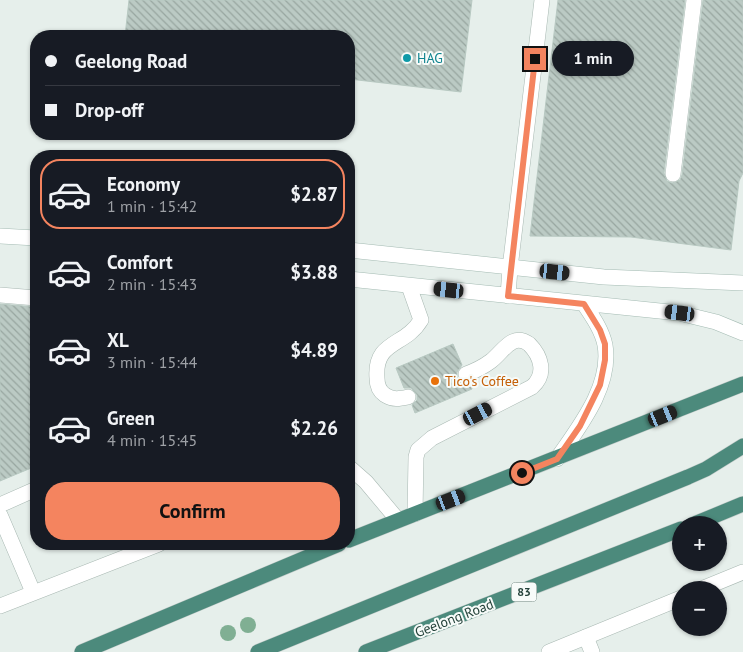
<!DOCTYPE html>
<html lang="en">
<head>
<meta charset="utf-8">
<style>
	:root { --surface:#171b24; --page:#20242c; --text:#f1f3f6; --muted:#9ea1a6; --line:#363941; --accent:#f4845f }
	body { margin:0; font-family:"PT Sans",sans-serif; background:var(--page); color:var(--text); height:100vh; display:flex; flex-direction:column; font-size:19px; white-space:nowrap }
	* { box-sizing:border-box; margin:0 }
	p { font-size:16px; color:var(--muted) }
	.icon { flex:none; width:28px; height:28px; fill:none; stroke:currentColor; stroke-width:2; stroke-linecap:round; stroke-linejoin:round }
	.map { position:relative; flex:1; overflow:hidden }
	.panel { position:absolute; left:30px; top:150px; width:325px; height:400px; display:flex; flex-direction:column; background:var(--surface); border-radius:20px; box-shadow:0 1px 4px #0004 }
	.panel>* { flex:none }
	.top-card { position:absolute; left:30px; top:30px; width:325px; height:110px; border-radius:20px; box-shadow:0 1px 4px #0004; display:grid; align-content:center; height:110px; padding:0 15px; background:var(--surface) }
	.controls { position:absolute; left:672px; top:516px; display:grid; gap:10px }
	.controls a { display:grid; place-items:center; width:55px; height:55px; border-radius:50%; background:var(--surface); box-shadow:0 1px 4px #0004; font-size:25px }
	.end { position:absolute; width:22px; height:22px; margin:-11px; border:6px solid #f4845f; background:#111; box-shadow:0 0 0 2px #111 }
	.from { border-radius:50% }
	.bubble { position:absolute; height:35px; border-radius:18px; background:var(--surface); box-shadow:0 1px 4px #0004; font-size:16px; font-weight:700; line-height:35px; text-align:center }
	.car { position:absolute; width:15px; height:30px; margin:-15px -8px; border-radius:6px; box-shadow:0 0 4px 1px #0007; background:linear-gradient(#222 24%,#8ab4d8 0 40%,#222 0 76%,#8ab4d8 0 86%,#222 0) }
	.top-card b { display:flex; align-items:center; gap:18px; height:48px; font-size:19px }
	.top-card b+b { border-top:1px solid var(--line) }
	.top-card i { width:12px; height:12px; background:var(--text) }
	ul { padding:9px 0 0; list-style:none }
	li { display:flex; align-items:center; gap:15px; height:70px; margin:0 10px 8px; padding:0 5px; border:2px solid transparent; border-radius:20px }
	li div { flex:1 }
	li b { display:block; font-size:19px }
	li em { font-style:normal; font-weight:700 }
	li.selected { border-color:var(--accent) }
	li>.icon { width:45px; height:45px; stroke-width:1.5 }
	.primary-button { display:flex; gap:10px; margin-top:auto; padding:10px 15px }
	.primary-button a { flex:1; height:58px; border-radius:20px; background:var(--accent); color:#111; font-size:20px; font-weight:700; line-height:58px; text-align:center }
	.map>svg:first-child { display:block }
	.building { fill:url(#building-back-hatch); stroke:#b8c9c2 }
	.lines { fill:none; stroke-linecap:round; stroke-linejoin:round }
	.service-casing { stroke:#a8b8b2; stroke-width:16 }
	.minor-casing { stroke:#a8b8b2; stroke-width:16 }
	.secondary-casing { stroke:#a4bbb3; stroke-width:16 }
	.trunk-casing { stroke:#c2cac8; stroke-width:16 }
	.service { stroke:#fff; stroke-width:15 }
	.minor { stroke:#fff; stroke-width:15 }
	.secondary { stroke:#fff; stroke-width:15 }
	.trunk { stroke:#4c8a7c; stroke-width:15 }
	.tree { fill:#80af93 }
	.route { stroke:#f4845f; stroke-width:6 }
	.culture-dot { fill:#0f9aa8; stroke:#f7fbf9; stroke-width:2 }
	.food-dot { fill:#e8710a; stroke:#f7fbf9; stroke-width:2 }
	.labels { text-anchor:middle; stroke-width:4; stroke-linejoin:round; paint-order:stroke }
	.shield { fill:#f7fbf9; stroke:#637a73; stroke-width:1 }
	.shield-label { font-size:12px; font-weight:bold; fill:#24423a }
	.culture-label { font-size:14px; fill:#0d838f; stroke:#f7fbf9; text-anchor:start }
	.food-label { font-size:14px; fill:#c56008; stroke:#f7fbf9; text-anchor:start }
	.street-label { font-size:14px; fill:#24423a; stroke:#f7fbf9 }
</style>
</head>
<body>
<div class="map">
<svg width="743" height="652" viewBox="0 0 743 652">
	<defs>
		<pattern id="building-back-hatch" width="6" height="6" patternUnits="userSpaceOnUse" patternTransform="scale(1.25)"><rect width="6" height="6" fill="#bbcac4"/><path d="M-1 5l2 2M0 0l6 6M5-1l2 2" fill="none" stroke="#98a6a0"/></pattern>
	</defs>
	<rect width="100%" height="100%" fill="#e6efeb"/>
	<path class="building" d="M 129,0 L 472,0 L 461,92 L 349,79 L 349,36 L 125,36 Z
		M 558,0 L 685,0 L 664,173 L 667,181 L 672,183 L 680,180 L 682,175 L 703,0 L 743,0 L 743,173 L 739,181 L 731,250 L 631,237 L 530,236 Z
		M 0,304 L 36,307 L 36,466 L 0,481 Z
		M 453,344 L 462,365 L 457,372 L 457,378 L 464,383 L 470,383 L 472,389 L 415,413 L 412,405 L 417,400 L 417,395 L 411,388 L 404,388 L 396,368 Z"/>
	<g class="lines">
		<defs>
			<path id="service" d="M 673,174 L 694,0
				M 510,268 L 542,0
				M 0,295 L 36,298
				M 408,397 C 399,399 393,400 385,395 C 379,391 377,385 377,378 C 374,340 405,347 421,320 L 409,286
				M 0,505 L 36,489
				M 415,514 L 416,457 L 418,450 L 432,438 L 532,387 C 547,374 541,356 529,344 C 512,332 503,352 491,361 C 483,367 475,371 466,374
				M 0,515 L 33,592
				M 586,637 L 592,652"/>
			<path id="minor" d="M 349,467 L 366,482 L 397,519
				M 699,590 L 743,572
				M 0,606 L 159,544
				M 549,652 L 681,598"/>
			<path id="secondary" d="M 0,236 L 36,238
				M 349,250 L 604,277 L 743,283
				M 349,279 L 679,313 L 716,322 L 743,333
				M 508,296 L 510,268
				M 557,459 C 579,427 612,386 605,345 C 602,330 592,316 584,304"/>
			<path id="trunk" d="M 692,525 L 743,504
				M 349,540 L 743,384
				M 82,652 L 339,544
				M 258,652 L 688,477 L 706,469 L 743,446
				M 366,652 L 681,529"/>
		</defs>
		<use href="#service" class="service-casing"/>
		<use href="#minor" class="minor-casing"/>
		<use href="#secondary" class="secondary-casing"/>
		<use href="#trunk" class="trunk-casing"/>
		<use href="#service" class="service"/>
		<use href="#minor" class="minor"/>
		<use href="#secondary" class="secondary"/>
		<use href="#trunk" class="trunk"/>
	</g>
	<g class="tree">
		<circle cx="248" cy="625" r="8"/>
		<circle cx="228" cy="633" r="8"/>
	</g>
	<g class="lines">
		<path class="route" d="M 522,473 L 557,459 L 580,426 L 600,385 L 605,360 L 605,344 L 600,330 L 584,304 L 508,296 L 535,59"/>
	</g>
	<circle class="culture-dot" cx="407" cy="58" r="5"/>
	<circle class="food-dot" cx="435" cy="381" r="5"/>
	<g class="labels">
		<rect class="shield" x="511.5" y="582.5" width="25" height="19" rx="4"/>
		<g class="shield-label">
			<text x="524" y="596">83</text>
		</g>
		<g class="culture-label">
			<text x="417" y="63">HAG</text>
		</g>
		<g class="food-label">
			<text x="445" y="386">Tico's Coffee</text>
		</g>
		<g class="street-label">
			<text transform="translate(454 618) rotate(-21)" y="5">Geelong Road</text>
		</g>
	</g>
</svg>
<div class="controls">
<a>+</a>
<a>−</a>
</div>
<i class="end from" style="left:522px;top:473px"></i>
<i class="end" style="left:535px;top:59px"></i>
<div class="bubble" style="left:552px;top:41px;width:82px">1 min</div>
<i class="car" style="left:555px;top:272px;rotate:96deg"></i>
<i class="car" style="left:449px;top:290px;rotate:276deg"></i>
<i class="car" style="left:680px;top:313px;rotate:277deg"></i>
<i class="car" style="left:478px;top:414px;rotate:63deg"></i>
<i class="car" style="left:663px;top:416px;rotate:68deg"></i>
<i class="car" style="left:451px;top:500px;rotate:69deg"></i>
<div class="top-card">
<b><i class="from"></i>Geelong Road</b>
<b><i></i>Drop-off</b>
</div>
<section class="panel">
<ul>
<li class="selected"><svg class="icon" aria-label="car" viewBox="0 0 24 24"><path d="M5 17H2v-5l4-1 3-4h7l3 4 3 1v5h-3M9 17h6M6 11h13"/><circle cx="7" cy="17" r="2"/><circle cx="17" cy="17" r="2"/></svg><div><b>Economy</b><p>1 min · 15:42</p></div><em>$2.87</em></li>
<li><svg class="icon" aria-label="car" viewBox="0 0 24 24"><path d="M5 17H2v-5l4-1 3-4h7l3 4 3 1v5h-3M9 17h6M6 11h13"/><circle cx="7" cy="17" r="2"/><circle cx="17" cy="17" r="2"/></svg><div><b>Comfort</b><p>2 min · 15:43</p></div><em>$3.88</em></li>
<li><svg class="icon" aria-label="car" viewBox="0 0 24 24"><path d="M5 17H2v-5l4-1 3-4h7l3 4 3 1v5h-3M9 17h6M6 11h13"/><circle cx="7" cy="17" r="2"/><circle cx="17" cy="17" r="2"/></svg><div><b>XL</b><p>3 min · 15:44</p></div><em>$4.89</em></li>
<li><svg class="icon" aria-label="car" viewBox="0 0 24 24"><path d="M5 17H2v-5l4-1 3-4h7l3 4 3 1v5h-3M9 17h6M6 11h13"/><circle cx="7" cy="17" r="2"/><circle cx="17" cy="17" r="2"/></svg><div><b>Green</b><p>4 min · 15:45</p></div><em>$2.26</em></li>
</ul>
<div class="primary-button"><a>Confirm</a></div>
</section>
</div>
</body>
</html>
